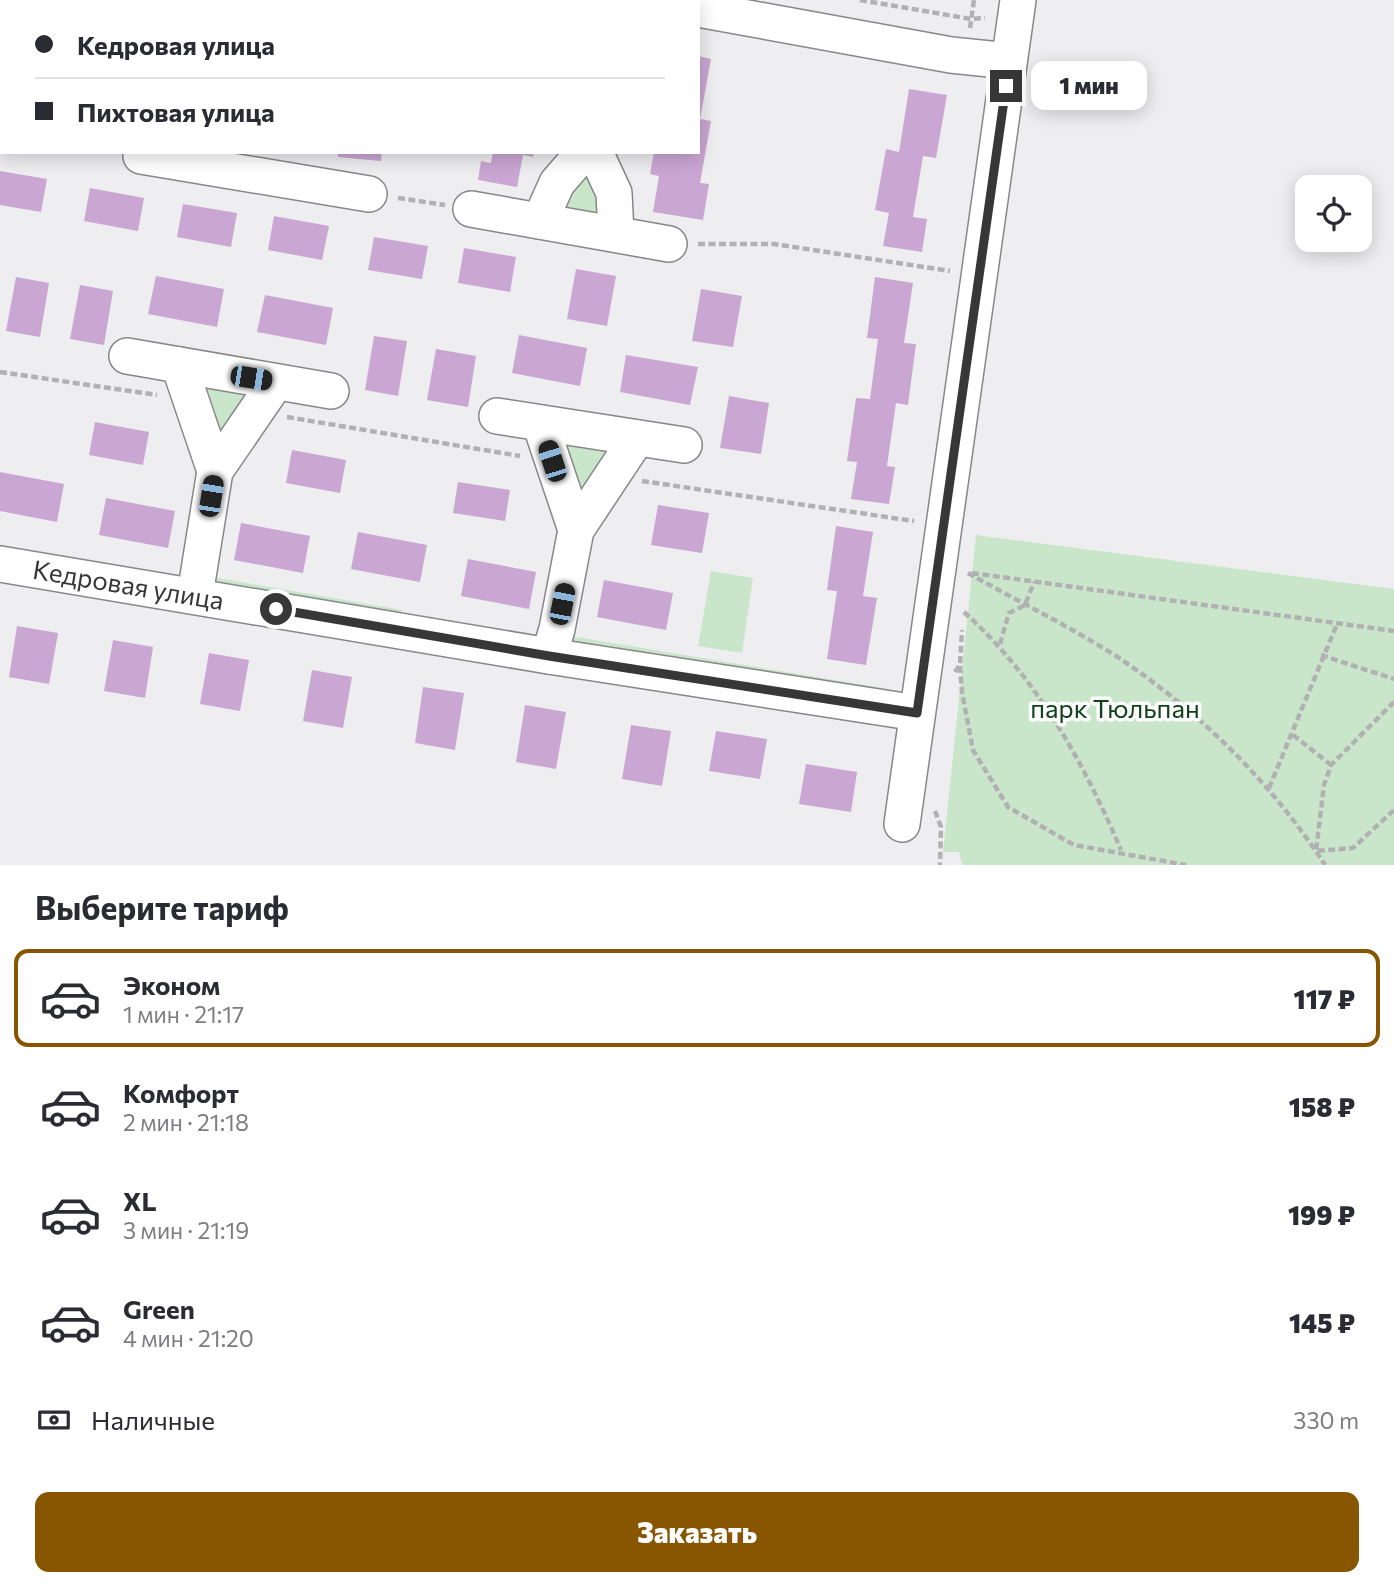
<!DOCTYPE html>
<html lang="ru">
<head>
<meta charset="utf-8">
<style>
	:root { --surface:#fff; --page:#f2f2f3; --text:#2b2b33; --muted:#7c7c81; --line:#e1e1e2; --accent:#850 }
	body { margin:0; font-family:Commissioner,sans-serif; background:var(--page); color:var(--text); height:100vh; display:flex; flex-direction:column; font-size:26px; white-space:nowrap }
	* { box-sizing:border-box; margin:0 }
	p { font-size:23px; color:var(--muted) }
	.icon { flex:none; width:38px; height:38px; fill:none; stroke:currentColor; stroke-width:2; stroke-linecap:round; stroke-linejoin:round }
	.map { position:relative; height:865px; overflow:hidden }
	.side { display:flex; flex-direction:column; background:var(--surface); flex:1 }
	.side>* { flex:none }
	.hud { position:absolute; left:0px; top:0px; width:700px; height:154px; box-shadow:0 4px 18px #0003; display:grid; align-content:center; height:154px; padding:0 35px; background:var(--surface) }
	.controls { position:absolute; left:1295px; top:175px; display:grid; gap:14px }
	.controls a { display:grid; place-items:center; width:77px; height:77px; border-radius:14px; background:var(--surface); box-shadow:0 4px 18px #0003; font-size:35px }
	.end { position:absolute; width:32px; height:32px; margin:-16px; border:9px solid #373738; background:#fff; box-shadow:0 0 0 4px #fff }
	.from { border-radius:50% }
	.bubble { position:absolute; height:49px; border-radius:14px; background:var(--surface); box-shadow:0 4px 18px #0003; font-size:23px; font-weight:800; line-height:49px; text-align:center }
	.car { position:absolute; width:21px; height:42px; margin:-21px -10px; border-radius:9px; box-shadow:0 0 5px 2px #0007; background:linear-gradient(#222 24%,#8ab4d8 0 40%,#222 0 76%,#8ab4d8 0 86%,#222 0) }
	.hud b { display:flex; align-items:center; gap:24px; height:66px; font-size:26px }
	.hud b+b { border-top:2px solid var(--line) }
	.hud i { width:18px; height:18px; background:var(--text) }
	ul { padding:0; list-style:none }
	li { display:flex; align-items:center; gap:21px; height:98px; margin:0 14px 10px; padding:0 21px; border:4px solid transparent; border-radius:14px }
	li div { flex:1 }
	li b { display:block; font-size:26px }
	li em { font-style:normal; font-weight:800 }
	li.on { border-color:var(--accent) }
	li>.icon { width:63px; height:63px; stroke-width:1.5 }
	h2 { padding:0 35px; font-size:32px; line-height:84px }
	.pay { display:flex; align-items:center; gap:18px; height:77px; padding:0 35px; font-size:26px }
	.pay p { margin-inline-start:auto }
	.primary-button { display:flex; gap:14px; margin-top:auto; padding:14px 35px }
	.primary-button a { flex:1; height:80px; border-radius:14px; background:var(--accent); color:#fff; font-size:28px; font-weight:800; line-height:80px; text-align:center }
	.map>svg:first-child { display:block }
	.green { fill:#c9e6ca }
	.building { fill:#caa6d3 }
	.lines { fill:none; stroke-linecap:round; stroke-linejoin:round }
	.minor-casing { stroke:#878789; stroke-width:38 }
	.path { stroke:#b1b1b3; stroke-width:4.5; stroke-dasharray:7 3.5; stroke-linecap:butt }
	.minor { stroke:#fff; stroke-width:35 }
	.route { stroke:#373738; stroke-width:9 }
	.labels { text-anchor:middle; stroke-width:7; stroke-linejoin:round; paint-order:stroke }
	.street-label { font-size:26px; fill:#373738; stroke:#fbfbfe }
	.park-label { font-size:26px; fill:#124018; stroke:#fbfbfe }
</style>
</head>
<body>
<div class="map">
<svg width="1394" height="865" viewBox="0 0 1394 865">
	<rect width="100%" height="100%" fill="#eeeef0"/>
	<path class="green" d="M 588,162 L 607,218 L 570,221 L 559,200 Z
		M 200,382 L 255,392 L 218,445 Z
		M 562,441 L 617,451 L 580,504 Z
		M 976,535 L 1394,589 L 1394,865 L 962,865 L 959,852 L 943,852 Z
		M 711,571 L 753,578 L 742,653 L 698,646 Z
		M 212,577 L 402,610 L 400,619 L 210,586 Z
		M 570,636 L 889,689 L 887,697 L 569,645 Z"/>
	<path class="building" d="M 698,56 L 711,59 L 700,119 L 711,121 L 700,183 L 709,184 L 703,220 L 653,212 L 659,176 L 650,174 L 654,152 L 698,152 Z
		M 909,89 L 947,95 L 936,158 L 923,156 L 913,217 L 927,219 L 922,252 L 883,246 L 889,213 L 875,210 L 886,149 L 899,152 Z
		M 338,152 L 382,152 L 381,161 L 338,157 Z
		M 493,152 L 534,152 L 533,157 L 523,155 L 517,187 L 478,180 L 481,161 L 491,163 Z
		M 0,171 L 47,179 L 41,212 L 0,205 Z
		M 90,188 L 144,198 L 138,231 L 84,221 Z
		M 183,204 L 237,213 L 231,247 L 177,237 Z
		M 274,216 L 329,226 L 322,260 L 268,250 Z
		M 374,237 L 428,246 L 422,279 L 368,270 Z
		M 464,248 L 516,257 L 510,292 L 458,283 Z
		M 576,269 L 616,276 L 607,326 L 567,319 Z
		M 156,276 L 224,289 L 217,327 L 148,314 Z
		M 16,277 L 49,283 L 40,337 L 6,331 Z
		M 875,277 L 913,283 L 904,343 L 916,344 L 908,405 L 896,403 L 887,466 L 895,467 L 889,504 L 851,499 L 857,462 L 847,461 L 856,398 L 870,399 L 878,339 L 867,338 Z
		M 80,285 L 113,291 L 104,345 L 70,339 Z
		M 701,289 L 742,296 L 733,347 L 692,341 Z
		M 265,295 L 333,308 L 326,345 L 257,332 Z
		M 519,335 L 587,348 L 580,386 L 512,373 Z
		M 374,336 L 407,341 L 398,396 L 365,390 Z
		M 436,349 L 476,356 L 468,407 L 427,400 Z
		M 626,355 L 698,367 L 690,405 L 620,392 Z
		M 729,396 L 769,403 L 761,454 L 720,448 Z
		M 95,422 L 149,432 L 143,465 L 89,455 Z
		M 292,450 L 346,460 L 340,493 L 286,483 Z
		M 0,472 L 64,484 L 57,522 L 0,511 Z
		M 458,482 L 510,490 L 505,521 L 453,513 Z
		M 106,498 L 175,511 L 168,548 L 99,535 Z
		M 658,505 L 709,513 L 702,553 L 651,545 Z
		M 241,523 L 310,536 L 303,573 L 234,560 Z
		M 836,526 L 873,532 L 863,596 L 877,598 L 866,665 L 827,659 L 837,591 L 827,590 Z
		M 358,532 L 427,545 L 420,582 L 351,569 Z
		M 468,559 L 536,572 L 529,609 L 461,596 Z
		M 604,580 L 673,593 L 666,630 L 597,617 Z
		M 17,626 L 58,633 L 49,684 L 9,677 Z
		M 113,640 L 153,647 L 145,698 L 104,691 Z
		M 209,653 L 249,660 L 240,711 L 200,704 Z
		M 312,670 L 352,677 L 343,728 L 303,721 Z
		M 423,687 L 464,693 L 455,750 L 415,743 Z
		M 525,705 L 566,712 L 556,769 L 516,762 Z
		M 631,725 L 671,731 L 662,786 L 622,779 Z
		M 716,731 L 767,739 L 760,779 L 709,771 Z
		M 806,764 L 857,772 L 851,812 L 799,804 Z"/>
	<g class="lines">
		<defs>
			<g id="minor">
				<path d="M 648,0 L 658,2"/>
				<path d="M 283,2 L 283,0"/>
				<path d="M 617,2 L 617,0"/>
				<path d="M 698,9 L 951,55 L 1009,61"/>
				<path d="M 0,133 L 2,134"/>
				<path d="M 595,152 L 614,193 L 616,234"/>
				<path d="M 141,156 L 369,194"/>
				<path d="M 471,209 L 669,244"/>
				<path d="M 540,221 L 557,183 L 584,152"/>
				<path d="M 127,356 L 331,391"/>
				<path d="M 179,365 L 215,471"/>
				<path d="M 497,416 L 684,445"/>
				<path d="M 540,423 L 576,530"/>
				<path id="s1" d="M 0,564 L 549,656 L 917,713"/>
				<path d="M 195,595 L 215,471 L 276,382"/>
				<path d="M 549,656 L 557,629 L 576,530 L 637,438"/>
				<path d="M 902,824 L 1018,0"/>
			</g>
		</defs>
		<use href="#minor" class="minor-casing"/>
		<path class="path" d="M 481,0 L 492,2
			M 860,0 L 971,19 L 985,18
			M 970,28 L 974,0
			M 398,198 L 445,205
			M 698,244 L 774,244 L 950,271
			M 0,372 L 157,395
			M 287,417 L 520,456
			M 642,481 L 914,521
			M 968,573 C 1017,601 1069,626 1116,656 C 1199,711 1271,782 1325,865
			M 972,573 L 1394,631
			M 964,612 C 1037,678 1083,761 1121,850
			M 1000,644 L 1009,613 L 1025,605 L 1034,582
			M 1321,655 L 1394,679
			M 960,666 L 962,692 L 973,750 L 1008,807 L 1074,845 L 1186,865
			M 955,672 L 960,665 L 962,630
			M 1394,702 L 1331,765 L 1324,785 L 1316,851 L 1353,848 L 1394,810
			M 1293,735 L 1331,765
			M 1269,788 L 1337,624
			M 935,811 L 941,827 L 940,865"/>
		<use href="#minor" class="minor"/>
	</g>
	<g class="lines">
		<path class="route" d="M 276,609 L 549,656 L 917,713 L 1006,86"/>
	</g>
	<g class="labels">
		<g class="street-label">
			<text dy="9" stroke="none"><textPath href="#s1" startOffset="130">Кедровая улица</textPath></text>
		</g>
		<g class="park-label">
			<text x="1115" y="718">парк Тюльпан</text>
		</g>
	</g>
</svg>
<div class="controls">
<a><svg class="icon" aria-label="locate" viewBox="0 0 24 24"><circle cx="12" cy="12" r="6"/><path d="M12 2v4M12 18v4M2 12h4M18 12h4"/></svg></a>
</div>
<i class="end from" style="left:276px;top:609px"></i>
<i class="end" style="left:1006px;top:86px"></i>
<div class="bubble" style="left:1031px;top:61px;width:116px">1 мин</div>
<i class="car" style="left:251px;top:378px;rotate:99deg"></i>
<i class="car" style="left:552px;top:461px;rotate:342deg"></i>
<i class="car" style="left:211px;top:496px;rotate:9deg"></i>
<i class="car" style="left:562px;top:604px;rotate:11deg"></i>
<div class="hud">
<b><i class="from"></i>Кедровая улица</b>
<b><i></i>Пихтовая улица</b>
</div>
</div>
<section class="side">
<h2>Выберите тариф</h2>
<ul>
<li class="on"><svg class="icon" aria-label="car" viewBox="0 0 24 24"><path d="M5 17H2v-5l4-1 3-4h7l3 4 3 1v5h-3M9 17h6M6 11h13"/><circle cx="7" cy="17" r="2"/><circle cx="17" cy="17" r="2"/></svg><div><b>Эконом</b><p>1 мин · 21:17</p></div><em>117 ₽</em></li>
<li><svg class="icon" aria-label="car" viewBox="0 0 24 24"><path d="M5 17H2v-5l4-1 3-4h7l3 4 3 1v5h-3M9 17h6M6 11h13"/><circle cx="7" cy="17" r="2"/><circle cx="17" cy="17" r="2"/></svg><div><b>Комфорт</b><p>2 мин · 21:18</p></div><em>158 ₽</em></li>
<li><svg class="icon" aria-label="car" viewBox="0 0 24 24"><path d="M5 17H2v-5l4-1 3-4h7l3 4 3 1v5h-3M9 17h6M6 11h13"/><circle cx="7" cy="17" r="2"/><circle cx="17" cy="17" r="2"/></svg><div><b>XL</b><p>3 мин · 21:19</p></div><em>199 ₽</em></li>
<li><svg class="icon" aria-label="car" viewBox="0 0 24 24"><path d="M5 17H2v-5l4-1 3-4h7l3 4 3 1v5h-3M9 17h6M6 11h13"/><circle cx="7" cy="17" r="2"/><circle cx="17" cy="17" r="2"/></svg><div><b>Green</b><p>4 мин · 21:20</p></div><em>145 ₽</em></li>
</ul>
<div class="pay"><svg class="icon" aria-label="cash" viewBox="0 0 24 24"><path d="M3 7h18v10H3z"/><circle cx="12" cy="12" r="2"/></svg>Наличные<p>330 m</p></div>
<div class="primary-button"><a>Заказать</a></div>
</section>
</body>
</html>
